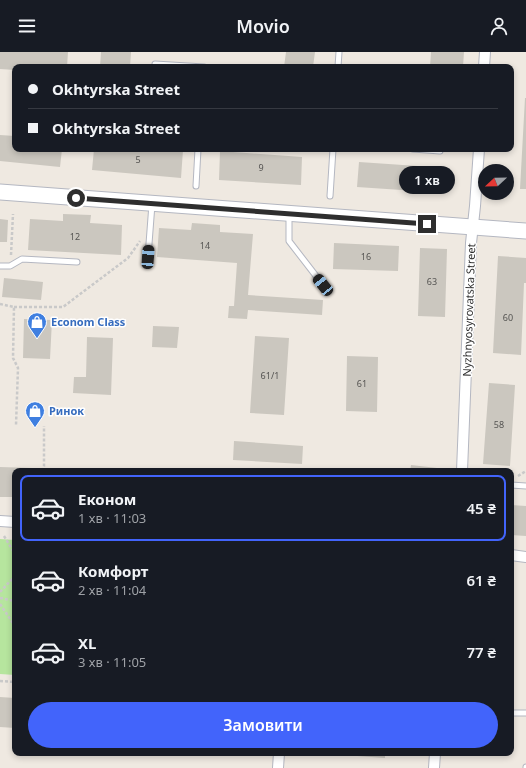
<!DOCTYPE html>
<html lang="uk">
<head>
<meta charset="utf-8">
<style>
	:root { --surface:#171b24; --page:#242831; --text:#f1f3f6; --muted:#9ea1a6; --line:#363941; --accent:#4264fb }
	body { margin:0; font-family:"Noto Sans",sans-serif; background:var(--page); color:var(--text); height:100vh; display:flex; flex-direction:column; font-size:15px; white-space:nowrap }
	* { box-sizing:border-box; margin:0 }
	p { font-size:13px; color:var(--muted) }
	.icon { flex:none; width:22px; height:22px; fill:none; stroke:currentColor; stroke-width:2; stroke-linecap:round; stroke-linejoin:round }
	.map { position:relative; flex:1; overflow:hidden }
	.sheet { position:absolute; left:12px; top:416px; width:502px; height:288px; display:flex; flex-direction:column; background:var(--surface); border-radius:8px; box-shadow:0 2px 6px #0003 }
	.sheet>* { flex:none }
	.banner { position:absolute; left:12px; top:12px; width:502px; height:88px; border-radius:8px; box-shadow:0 2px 6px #0003; display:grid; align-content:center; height:88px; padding:0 16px; background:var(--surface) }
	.needle { width:26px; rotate:248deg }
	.buttons { position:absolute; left:478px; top:112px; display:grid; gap:8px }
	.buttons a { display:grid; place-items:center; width:36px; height:36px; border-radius:50%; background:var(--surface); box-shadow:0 2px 6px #0003; font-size:20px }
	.end { position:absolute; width:18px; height:18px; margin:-9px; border:5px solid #2e2e2e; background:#fff; box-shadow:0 0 0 2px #fff }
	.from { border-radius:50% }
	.bubble { position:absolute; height:28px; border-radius:14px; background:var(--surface); box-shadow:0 2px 6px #0003; font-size:13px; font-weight:600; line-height:28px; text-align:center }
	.car { position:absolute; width:12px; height:24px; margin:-12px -6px; border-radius:5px; box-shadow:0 0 3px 1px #0007; background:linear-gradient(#222 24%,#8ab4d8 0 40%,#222 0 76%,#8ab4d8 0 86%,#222 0) }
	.banner b { display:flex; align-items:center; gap:14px; height:38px; font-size:15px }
	.banner b+b { border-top:1px solid var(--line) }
	.banner i { width:10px; height:10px; background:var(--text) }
	ul { padding:7px 0 0; list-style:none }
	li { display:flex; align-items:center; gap:12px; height:66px; margin:0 8px 6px; padding:0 8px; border:2px solid transparent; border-radius:8px }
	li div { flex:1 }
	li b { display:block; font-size:15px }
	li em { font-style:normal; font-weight:600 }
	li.active { border-color:var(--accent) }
	li>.icon { width:36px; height:36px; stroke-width:1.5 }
	.button { display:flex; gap:8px; margin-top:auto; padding:8px 16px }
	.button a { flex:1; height:46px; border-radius:24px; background:var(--accent); color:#fff; font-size:16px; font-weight:600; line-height:46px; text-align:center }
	header { display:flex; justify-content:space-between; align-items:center; height:52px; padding:0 16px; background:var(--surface); font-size:18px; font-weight:600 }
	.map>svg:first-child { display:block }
	.green { fill:#b6e59e }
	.building { fill:#cbc7bf }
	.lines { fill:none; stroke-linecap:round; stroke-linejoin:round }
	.service-casing { stroke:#b4b7c1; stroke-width:7 }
	.minor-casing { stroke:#b4b7c1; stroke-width:12 }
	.secondary-casing { stroke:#b4b7c1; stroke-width:17 }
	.path { stroke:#c9c9c9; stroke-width:2.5; stroke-dasharray:3 2; stroke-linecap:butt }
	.service { stroke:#fff; stroke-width:5 }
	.minor { stroke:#fff; stroke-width:10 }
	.secondary { stroke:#fff; stroke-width:15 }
	.route { stroke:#2e2e2e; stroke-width:5 }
	.labels { text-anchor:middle; stroke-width:3; stroke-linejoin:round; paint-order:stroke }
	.number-label { font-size:9px; fill:#555452 }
	.street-label { font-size:11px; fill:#2e2e2e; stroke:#fff }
	.shop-label { font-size:11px; font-weight:bold; fill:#366cbe; stroke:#fff; text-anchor:start }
</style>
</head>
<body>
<header><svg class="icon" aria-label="menu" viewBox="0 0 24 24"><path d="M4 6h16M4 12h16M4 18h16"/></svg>Movio<svg class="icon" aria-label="person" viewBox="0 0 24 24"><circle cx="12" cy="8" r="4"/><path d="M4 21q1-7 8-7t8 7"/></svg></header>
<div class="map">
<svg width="526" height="716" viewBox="0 0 526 716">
	<rect width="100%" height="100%" fill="#efe9e1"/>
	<path class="green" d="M 0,487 L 15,488 L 15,623 L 0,622 Z"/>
	<path class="building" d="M 0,0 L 68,0 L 67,15 L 15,15 L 15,18 L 0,17 Z
		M 101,0 L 131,0 L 130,15 L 100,15 Z
		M 286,0 L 315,0 L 313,15 L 284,15 Z
		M 431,0 L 464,0 L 463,15 L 430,15 Z
		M 525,46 L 526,46 L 526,137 L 520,137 Z
		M 0,83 L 15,84 L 15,97 L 62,97 L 60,115 L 0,109 Z
		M 94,97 L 183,98 L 181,126 L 92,118 Z
		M 220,99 L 302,105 L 301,133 L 219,128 Z
		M 359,110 L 447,116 L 446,141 L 357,135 Z
		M 63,162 L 91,163 L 90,171 L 122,173 L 121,203 L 28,198 L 30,167 L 63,169 Z
		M 0,167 L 8,168 L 7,190 L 0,190 Z
		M 192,171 L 220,173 L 220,180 L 253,182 L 248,243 L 323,248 L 322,263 L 248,258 L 247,267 L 228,266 L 229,254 L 234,254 L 237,211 L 157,205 L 159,176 L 191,178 Z
		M 334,191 L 399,194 L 398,219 L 333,217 Z
		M 420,196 L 447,197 L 445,265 L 418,264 Z
		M 498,204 L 526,206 L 526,231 L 524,231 L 521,303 L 493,301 Z
		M 4,226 L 43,230 L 41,248 L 2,245 Z
		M 24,267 L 52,268 L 50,307 L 23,306 Z
		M 153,274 L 179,275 L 177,296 L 152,295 Z
		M 255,284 L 289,286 L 284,363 L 250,361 Z
		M 87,285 L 113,286 L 111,343 L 73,341 L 74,325 L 86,325 Z
		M 347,304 L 378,305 L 377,360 L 346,359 Z
		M 489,331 L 515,333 L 510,414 L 483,412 Z
		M 234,389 L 303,394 L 302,412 L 233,408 Z
		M 411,413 L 437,416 L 436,419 L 410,419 Z
		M 0,415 L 32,416 L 31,419 L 15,419 L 15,445 L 0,445 Z
		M 511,453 L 526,454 L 526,484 L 511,483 Z
		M 0,645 L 15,646 L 15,676 L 0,675 Z
		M 344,701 L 385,701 L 385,706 L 344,703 Z"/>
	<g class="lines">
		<defs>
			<path id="service" d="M 155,15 L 155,12 L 204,15
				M 338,15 L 339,0
				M 413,97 L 440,99
				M 196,134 L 198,97
				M 330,144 L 333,97
				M 289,162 L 289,189 L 323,233
				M 148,205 L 152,152
				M 0,214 L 10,214 L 22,207 L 77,210
				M 511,433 L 526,434
				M 511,661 L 526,661
				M 526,716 L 526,715"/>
			<path id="minor" d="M 484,15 L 485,0
				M 462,419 L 471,191 L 475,154 L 479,97
				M 0,469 L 15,470
				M 511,503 L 526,505
				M 278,716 L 279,701
				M 434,716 L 435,701"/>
			<path id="secondary" d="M 0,140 L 526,179"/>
		</defs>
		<use href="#service" class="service-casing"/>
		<use href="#minor" class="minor-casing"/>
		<use href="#secondary" class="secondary-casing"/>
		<path class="path" d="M 11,203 L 13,162
			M 0,252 L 14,255 L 13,306 L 18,316 L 16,373
			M 14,255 L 63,255 L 128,206 L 140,189
			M 42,419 L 44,414 L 44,374
			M 518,424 L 526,419
			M 4,484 L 15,502
			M 0,540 L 15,524
			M 0,546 L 15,549
			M 0,552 L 15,574
			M 0,629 L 15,630"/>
		<use href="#service" class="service"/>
		<use href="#minor" class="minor"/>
		<use href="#secondary" class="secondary"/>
	</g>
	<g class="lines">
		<path class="route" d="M 76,146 L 427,172"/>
	</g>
	<defs>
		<symbol id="shop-pin" viewBox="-11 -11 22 30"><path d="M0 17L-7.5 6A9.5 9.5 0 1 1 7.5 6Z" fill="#3f7fe0" stroke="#fff"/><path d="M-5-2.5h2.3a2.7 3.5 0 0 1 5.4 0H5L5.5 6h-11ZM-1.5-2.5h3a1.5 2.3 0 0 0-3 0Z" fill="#fff"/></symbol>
	</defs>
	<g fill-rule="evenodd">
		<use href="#shop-pin" x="26" y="259" width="22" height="30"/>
		<use href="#shop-pin" x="24" y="348" width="22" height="30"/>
	</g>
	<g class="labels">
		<g class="number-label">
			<text x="138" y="111">5</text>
			<text x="261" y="119">9</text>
			<text x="75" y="188">12</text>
			<text x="205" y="197">14</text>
			<text x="366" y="208">16</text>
			<text x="432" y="233">63</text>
			<text x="508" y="269">60</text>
			<text x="270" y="327">61/1</text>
			<text x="362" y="335">61</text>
			<text x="499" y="376">58</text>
		</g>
		<g class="street-label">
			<text transform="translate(469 258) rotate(-88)" y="4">Nyzhnyosyrovatska Street</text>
		</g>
		<g class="shop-label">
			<text x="51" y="274">Econom Class</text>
			<text x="49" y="363">Ринок</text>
		</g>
	</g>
</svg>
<div class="buttons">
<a><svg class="needle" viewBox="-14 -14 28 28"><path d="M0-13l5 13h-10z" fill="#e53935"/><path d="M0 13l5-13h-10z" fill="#9ea1a6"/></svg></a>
</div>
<i class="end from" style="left:76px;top:146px"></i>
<i class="end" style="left:427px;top:172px"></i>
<div class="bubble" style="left:399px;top:114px;width:56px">1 хв</div>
<i class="car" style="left:148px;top:205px;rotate:4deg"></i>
<i class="car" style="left:323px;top:233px;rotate:321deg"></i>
<div class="banner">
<b><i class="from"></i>Okhtyrska Street</b>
<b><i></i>Okhtyrska Street</b>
</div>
<section class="sheet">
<ul>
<li class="active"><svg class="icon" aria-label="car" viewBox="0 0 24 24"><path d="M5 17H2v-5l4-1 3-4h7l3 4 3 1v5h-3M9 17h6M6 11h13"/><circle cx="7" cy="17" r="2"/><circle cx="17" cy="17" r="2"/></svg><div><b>Економ</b><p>1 хв · 11:03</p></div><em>45 ₴</em></li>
<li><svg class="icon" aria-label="car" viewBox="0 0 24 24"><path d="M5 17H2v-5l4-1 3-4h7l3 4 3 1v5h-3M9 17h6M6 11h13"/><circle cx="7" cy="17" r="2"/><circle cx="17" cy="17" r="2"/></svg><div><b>Комфорт</b><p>2 хв · 11:04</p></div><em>61 ₴</em></li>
<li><svg class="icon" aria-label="car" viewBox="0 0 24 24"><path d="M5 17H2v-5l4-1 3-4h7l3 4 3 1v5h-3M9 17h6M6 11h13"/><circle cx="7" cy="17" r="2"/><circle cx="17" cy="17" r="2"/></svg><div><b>XL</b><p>3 хв · 11:05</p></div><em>77 ₴</em></li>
</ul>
<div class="button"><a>Замовити</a></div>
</section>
</div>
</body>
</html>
